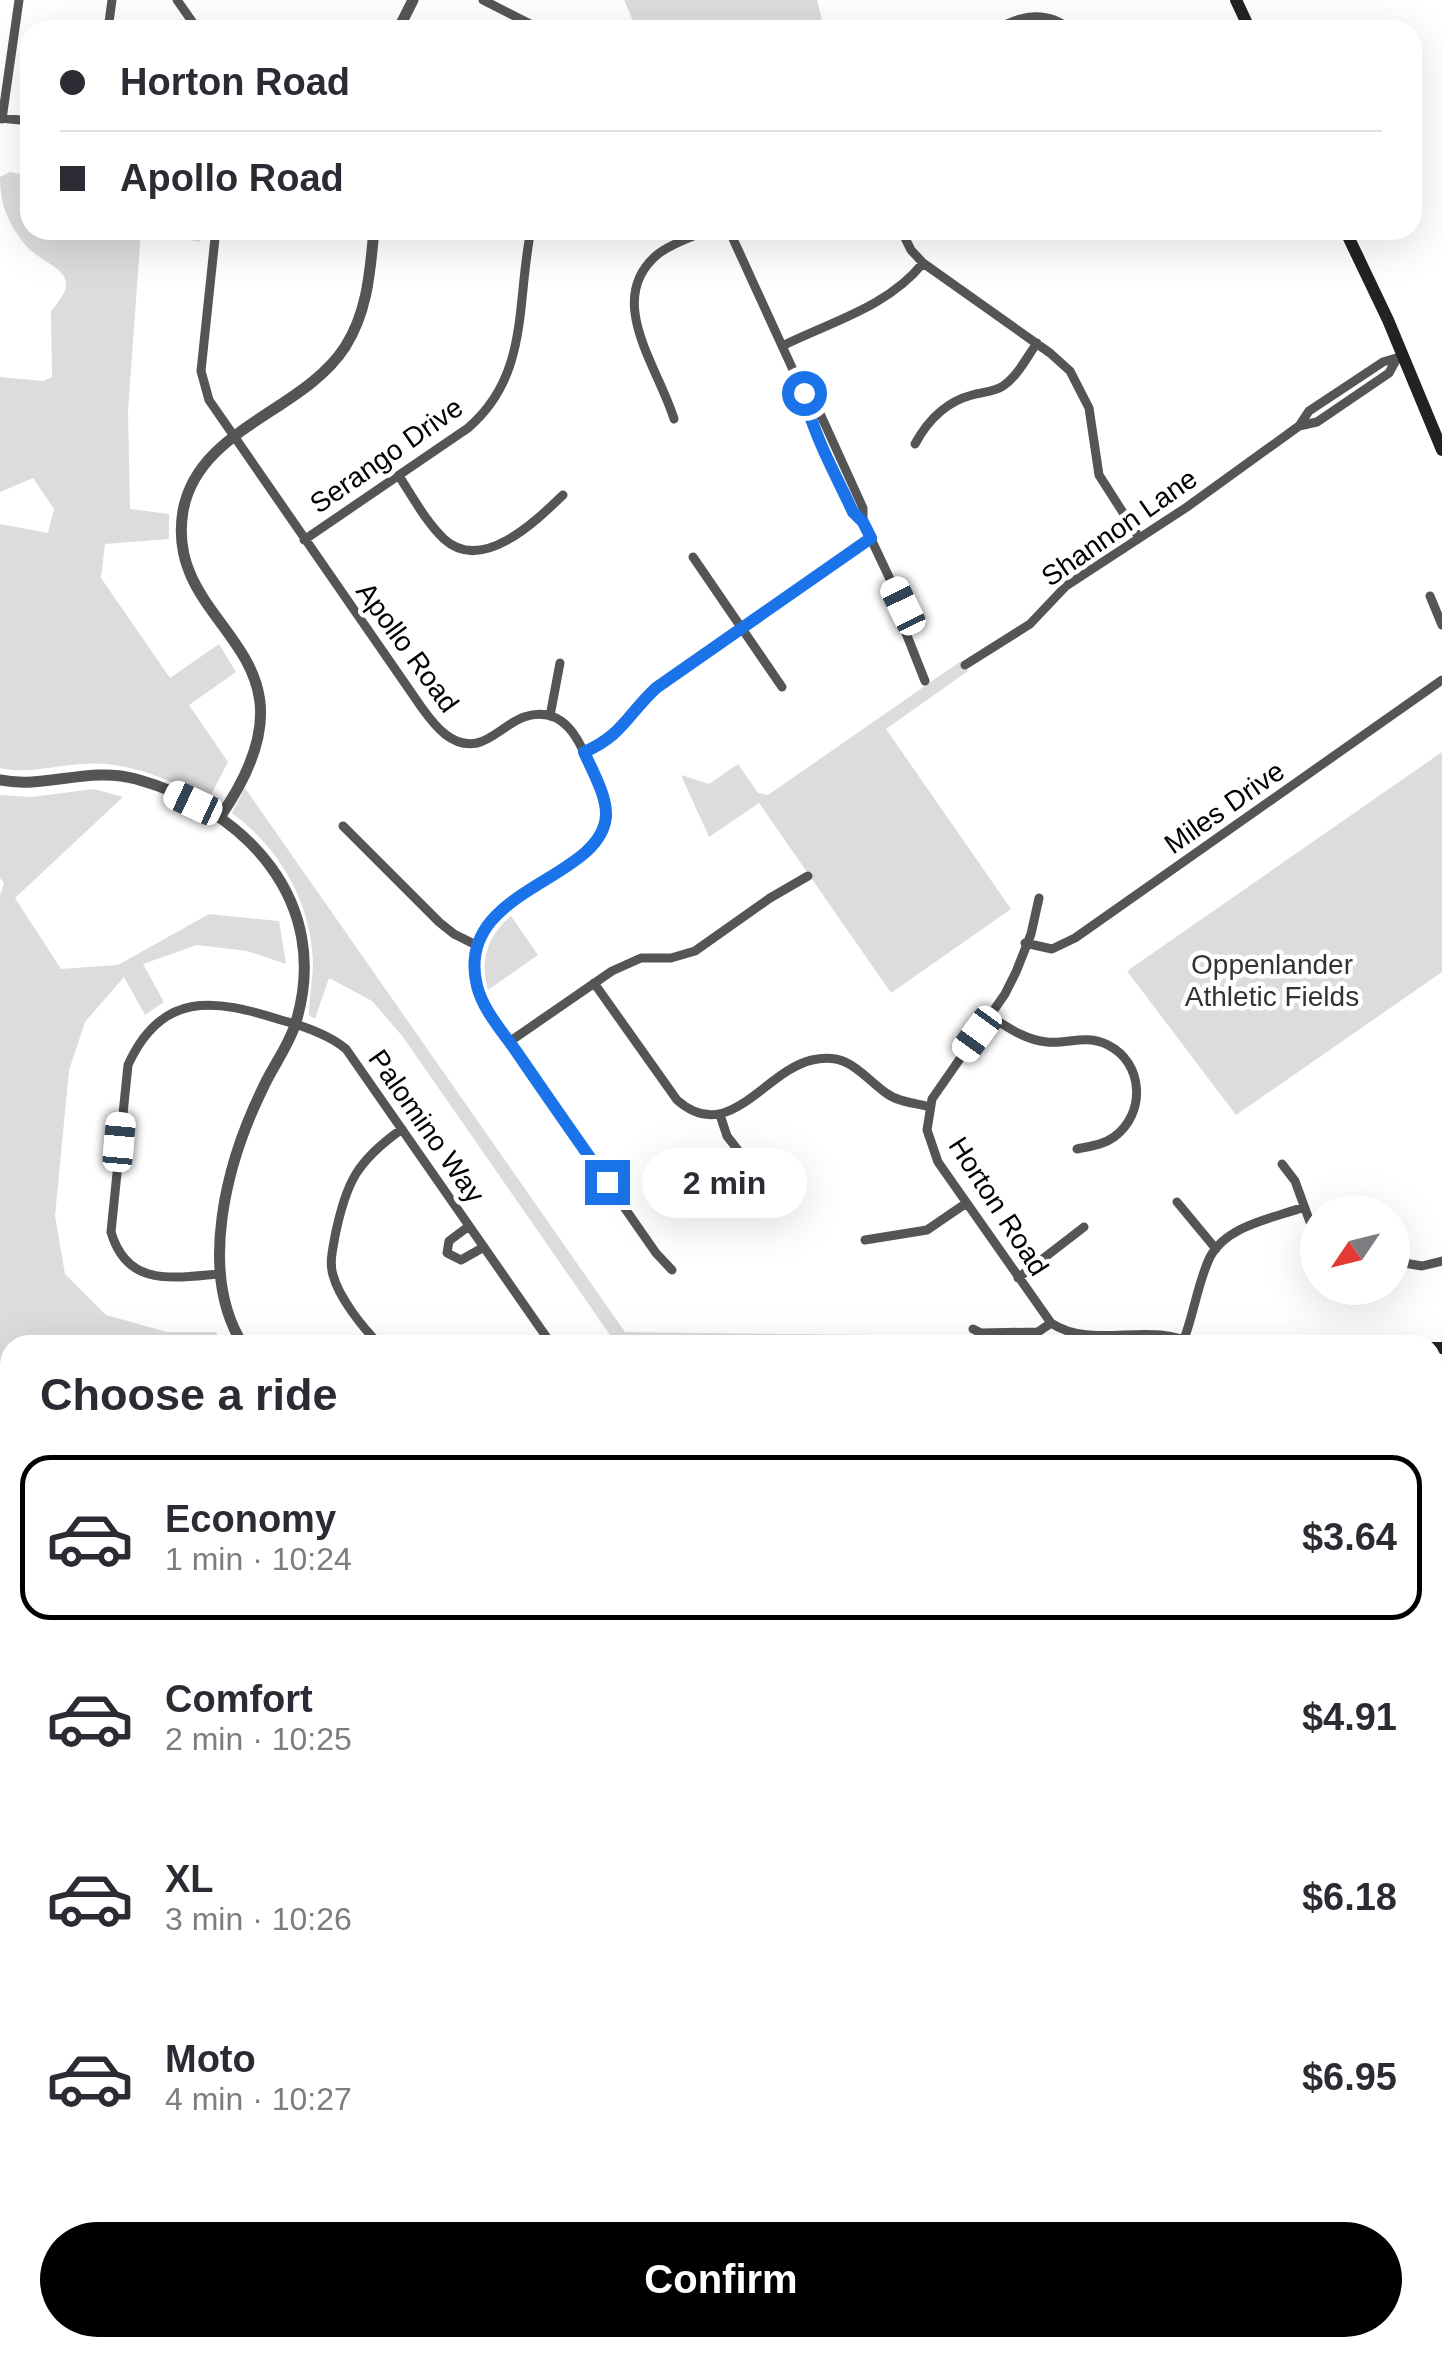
<!DOCTYPE html>
<html lang="en">
<head>
<meta charset="utf-8">
<style>
	:root { --surface:#fff; --page:#f7f7f7; --text:#2b2b33; --muted:#7c7c81; --line:#e1e1e2; --accent:#000 }
	body { margin:0; font-family:Helvetica,sans-serif; background:var(--page); color:var(--text); height:100vh; display:flex; flex-direction:column; font-size:38px; white-space:nowrap }
	* { box-sizing:border-box; margin:0 }
	p { font-size:32px; color:var(--muted) }
	.icon { flex:none; width:55px; height:55px; fill:none; stroke:currentColor; stroke-width:2; stroke-linecap:round; stroke-linejoin:round }
	.map { position:relative; flex:1; overflow:hidden }
	.drawer { position:absolute; left:0px; top:1335px; width:1442px; height:1022px; display:flex; flex-direction:column; background:var(--surface); border-radius:30px 30px 0 0; box-shadow:0 10px 40px #0002 }
	.drawer>* { flex:none }
	.hud { position:absolute; left:20px; top:20px; width:1402px; height:220px; border-radius:30px; box-shadow:0 10px 40px #0002; display:grid; align-content:center; height:220px; padding:0 40px; background:var(--surface) }
	.needle { width:65px; rotate:235deg }
	.controls { position:absolute; left:1300px; top:1195px; display:grid; gap:20px }
	.controls a { display:grid; place-items:center; width:110px; height:110px; border-radius:50%; background:var(--surface); box-shadow:0 10px 40px #0002; font-size:50px }
	.end { position:absolute; width:45px; height:45px; margin:-22px; border:12px solid #1a73e8; background:#fff; box-shadow:0 0 0 5px #fff }
	.from { border-radius:50% }
	.bubble { position:absolute; height:70px; border-radius:35px; background:var(--surface); box-shadow:0 10px 40px #0002; font-size:32px; font-weight:700; line-height:70px; text-align:center }
	.car { position:absolute; width:30px; height:60px; margin:-30px -15px; border-radius:12px; box-shadow:0 0 8px 2px #0007; background:linear-gradient(#fff 24%,#345 0 40%,#fff 0 76%,#345 0 86%,#fff 0) }
	.hud b { display:flex; align-items:center; gap:35px; height:95px; font-size:38px }
	.hud b+b { border-top:2px solid var(--line) }
	.hud i { width:25px; height:25px; background:var(--text) }
	ul { padding:0; list-style:none }
	li { display:flex; align-items:center; gap:30px; height:165px; margin:0 20px 15px; padding:0 20px; border:5px solid transparent; border-radius:30px }
	li div { flex:1 }
	li b { display:block; font-size:38px }
	li em { font-style:normal; font-weight:700 }
	li.active { border-color:var(--accent) }
	li>.icon { width:90px; height:90px; stroke-width:1.5 }
	h2 { padding:0 40px; font-size:45px; line-height:120px }
	.button { display:flex; gap:20px; margin-top:auto; padding:20px 40px }
	.button a { flex:1; height:115px; border-radius:60px; background:var(--accent); color:#fff; font-size:40px; font-weight:700; line-height:115px; text-align:center }
	.map>svg:first-child { display:block }
	.green { fill:#dcdcdc }
	.lines { fill:none; stroke-linecap:round; stroke-linejoin:round }
	.stream { stroke:#a3a3a3; stroke-width:2.5 }
	.minor { stroke:#555; stroke-width:9 }
	.tertiary { stroke:#555; stroke-width:11 }
	.secondary { stroke:#222; stroke-width:12 }
	.route { stroke:#1a73e8; stroke-width:12 }
	.labels { text-anchor:middle; stroke-width:9; stroke-linejoin:round; paint-order:stroke }
	.street-label { font-size:28px; fill:#000; stroke:#fff }
	.park-label { font-size:28px; fill:#333; stroke:#fff }
</style>
</head>
<body>
<div class="map">
<svg width="1442" height="2357" viewBox="0 0 1442 2357">
	<rect width="100%" height="100%" fill="#fff"/>
	<path class="green" d="M 624,0 L 817,0 L 824,27 L 830,30 L 637,30 Z
		M 10,172 L 30,176 L 30,230 L 191,230 L 201,242 L 141,232 L 128,410 L 130,509 L 169,514 L 169,539 L 105,544 L 101,578 L 170,678 L 219,644 L 236,672 L 189,705 L 228,762 L 209,799 C 166,779 128,760 80,764 C 53,766 26,774 0,768 L 0,524 L 48,533 L 54,509 L 33,478 L 0,492 L 0,377 L 43,381 L 52,377 L 51,311 C 90,268 43,269 23,242 C 7,221 0,203 0,177 Z
		M 961,661 L 968,671 L 886,729 L 1011,909 L 891,993 L 759,803 L 709,837 L 681,775 L 709,784 L 738,764 L 758,793 L 768,795 Z
		M 1442,752 L 1442,972 L 1236,1115 L 1127,971 Z
		M 245,788 L 625,1332 L 962,1336 L 973,1341 L 1057,1345 L 617,1345 L 403,1037 L 372,1001 L 329,978 L 315,1019 L 309,1015 C 309,997 313,978 313,960 C 310,900 279,848 232,813 Z
		M 94,789 L 123,797 L 15,898 L 61,969 L 118,965 L 209,914 L 279,921 L 286,964 L 247,951 L 197,945 L 143,964 L 164,1002 L 145,1015 L 124,977 L 85,1022 L 69,1070 L 55,1216 L 65,1274 L 106,1315 L 167,1332 L 216,1332 L 223,1345 L 10,1345 L 10,1910 L 0,1907 L 0,895 L 4,883 L 0,878 L 0,795 L 31,797 Z
		M 511,916 L 538,955 L 488,990 C 479,961 488,935 511,916 Z
		M 222,2348 L 336,2348 L 341,2356 L 208,2357 Z
		M 1023,2348 L 1261,2348 L 1267,2357 L 1029,2357 Z"/>
	<g class="lines">
		<path class="stream" d="M 0,1781 L 10,1781"/>
		<path class="minor" d="M 177,0 L 198,30
			M 483,0 L 542,30
			M 108,30 L 112,0
			M 996,30 C 1022,14 1047,10 1071,30
			M 0,118 L 30,121
			M 2,119 L 19,0
			M 729,230 L 805,396 L 807,414 L 853,512 L 863,522 L 906,613 L 904,628 L 925,681
			M 901,230 L 911,250 L 923,263 L 1050,353 L 1070,371 L 1089,408 L 1099,475 L 1138,536
			M 215,238 L 201,371 L 209,400 L 422,708 C 435,726 452,748 477,743 C 494,739 507,723 524,717 C 564,704 580,740 592,771 C 596,782 603,794 605,806 C 620,885 422,884 488,1012 L 656,1253 L 672,1270
			M 782,346 C 830,322 888,307 923,263
			M 805,396 L 818,409 L 863,508 L 863,522
			M 674,419 C 659,368 603,299 658,254 C 672,243 692,237 708,230
			M 1299,426 L 1317,422 L 1389,373 L 1396,360
			M 915,444 C 928,420 945,402 972,395 C 982,392 994,392 1003,386 C 1017,377 1027,357 1037,343
			M 399,476 C 412,496 426,522 444,539 C 482,574 536,521 563,495
			M 304,540 L 468,428 C 530,375 516,302 531,230
			M 693,557 L 782,687
			M 1430,596 L 1442,625
			M 965,665 L 1030,624 L 1066,586 L 1187,507 L 1270,447 L 1299,426 L 1309,411 L 1383,362 L 1403,356
			M 550,716 L 560,663
			M 584,751 C 622,735 627,714 656,688 L 871,538
			M 343,826 L 439,922 L 454,934 L 476,945
			M 1039,898 L 1031,934 L 1016,972 L 1005,994 L 932,1099 L 927,1130 L 938,1162 L 1051,1323 C 1093,1351 1151,1320 1195,1345
			M 1025,943 L 1052,949 L 1075,938 L 1442,680
			M 594,983 L 677,1100 C 729,1146 764,1071 812,1060 C 849,1052 860,1074 886,1093 C 898,1102 915,1103 930,1107
			M 990,1016 C 1007,1027 1025,1040 1047,1042 C 1069,1044 1086,1034 1108,1045 C 1144,1063 1146,1114 1114,1137 C 1103,1145 1091,1146 1077,1149
			M 509,1042 L 612,971 L 641,958 L 671,958 L 695,951 L 770,898 L 808,876
			M 720,1115 L 727,1136 L 744,1158
			M 1282,1164 L 1295,1181 L 1318,1244
			M 1177,1202 L 1216,1249
			M 469,1226 L 449,1241 L 447,1253 L 461,1260 L 484,1247
			M 865,1240 L 927,1230 L 965,1204
			M 1392,1261 L 1422,1266 L 1442,1261
			M 218,1274 C 172,1278 127,1287 111,1232 L 128,1065 C 162,990 215,999 281,1020 C 303,1026 328,1034 346,1049 L 552,1345
			M 1018,1278 L 1084,1227
			M 973,1329 L 981,1333 L 1038,1332 L 1051,1323
			M 1184,1339 C 1194,1313 1198,1282 1210,1257 C 1227,1225 1274,1218 1304,1207
			M 380,1345 C 363,1328 339,1298 333,1275 C 329,1262 333,1249 335,1236 C 346,1182 357,1161 402,1129
			M 1432,1424 L 1442,1429
			M 1432,1560 L 1442,1560
			M 1432,1680 L 1438,1680
			M 1432,1826 L 1442,1830
			M 1432,1970 L 1442,1991
			M 1432,2187 L 1442,2186
			M 0,2260 L 3,2234 L 10,2218
			M 0,2302 L 10,2303
			M 409,2348 L 413,2357
			M 581,2348 L 593,2357
			M 751,2348 L 754,2357
			M 561,2357 L 571,2348"/>
		<path class="tertiary" d="M 398,30 L 413,0
			M 0,780 C 45,789 90,766 136,779 C 246,809 332,902 296,1022 C 289,1046 272,1067 262,1090 C 227,1162 197,1272 243,1345
			M 220,817 C 337,648 162,633 183,511 C 198,428 303,412 345,347 C 368,311 370,271 374,230
			M 185,2357 L 199,2348"/>
		<path class="secondary" d="M 1236,0 L 1250,30
			M 1345,230 L 1388,320 L 1442,450
			M 1432,1348 L 1442,1348
			M 0,1921 L 10,1925
			M 861,2348 L 867,2357"/>
	</g>
	<g class="lines">
		<path class="route" d="M 607,1182 C 577,1139 546,1095 516,1051 C 502,1031 483,1010 477,986 C 453,888 601,882 606,816 C 607,796 592,770 584,752 C 622,736 628,714 656,688 L 871,538 L 863,522 L 853,512 C 835,473 813,435 804,393"/>
	</g>
	<g class="labels">
		<g class="street-label">
			<text transform="translate(386 455) rotate(-35)" y="10">Serango Drive</text>
			<text transform="translate(1119 527) rotate(-35)" y="10">Shannon Lane</text>
			<text transform="translate(408 647) rotate(54)" y="10">Apollo Road</text>
			<text transform="translate(1224 807) rotate(-35)" y="10">Miles Drive</text>
			<text transform="translate(427 1126) rotate(55)" y="10">Palomino Way</text>
			<text transform="translate(999 1206) rotate(57)" y="10">Horton Road</text>
		</g>
		<g class="park-label">
			<text x="1272" y="974">Oppenlander<tspan x="1272" dy="32">Athletic Fields</tspan></text>
		</g>
	</g>
</svg>
<div class="controls">
<a><svg class="needle" viewBox="-14 -14 28 28"><path d="M0-13l5 13h-10z" fill="#e53935"/><path d="M0 13l5-13h-10z" fill="#7c7c81"/></svg></a>
</div>
<i class="end from" style="left:804px;top:393px"></i>
<i class="end" style="left:607px;top:1182px"></i>
<div class="bubble" style="left:642px;top:1148px;width:165px">2 min</div>
<i class="car" style="left:903px;top:606px;rotate:334deg"></i>
<i class="car" style="left:193px;top:803px;rotate:295deg"></i>
<i class="car" style="left:977px;top:1034px;rotate:216deg"></i>
<i class="car" style="left:119px;top:1142px;rotate:5deg"></i>
<div class="hud">
<b><i class="from"></i>Horton Road</b>
<b><i></i>Apollo Road</b>
</div>
<section class="drawer">
<h2>Choose a ride</h2>
<ul>
<li class="active"><svg class="icon" aria-label="car" viewBox="0 0 24 24"><path d="M5 17H2v-5l4-1 3-4h7l3 4 3 1v5h-3M9 17h6M6 11h13"/><circle cx="7" cy="17" r="2"/><circle cx="17" cy="17" r="2"/></svg><div><b>Economy</b><p>1 min · 10:24</p></div><em>$3.64</em></li>
<li><svg class="icon" aria-label="car" viewBox="0 0 24 24"><path d="M5 17H2v-5l4-1 3-4h7l3 4 3 1v5h-3M9 17h6M6 11h13"/><circle cx="7" cy="17" r="2"/><circle cx="17" cy="17" r="2"/></svg><div><b>Comfort</b><p>2 min · 10:25</p></div><em>$4.91</em></li>
<li><svg class="icon" aria-label="car" viewBox="0 0 24 24"><path d="M5 17H2v-5l4-1 3-4h7l3 4 3 1v5h-3M9 17h6M6 11h13"/><circle cx="7" cy="17" r="2"/><circle cx="17" cy="17" r="2"/></svg><div><b>XL</b><p>3 min · 10:26</p></div><em>$6.18</em></li>
<li><svg class="icon" aria-label="car" viewBox="0 0 24 24"><path d="M5 17H2v-5l4-1 3-4h7l3 4 3 1v5h-3M9 17h6M6 11h13"/><circle cx="7" cy="17" r="2"/><circle cx="17" cy="17" r="2"/></svg><div><b>Moto</b><p>4 min · 10:27</p></div><em>$6.95</em></li>
</ul>
<div class="button"><a>Confirm</a></div>
</section>
</div>
</body>
</html>
